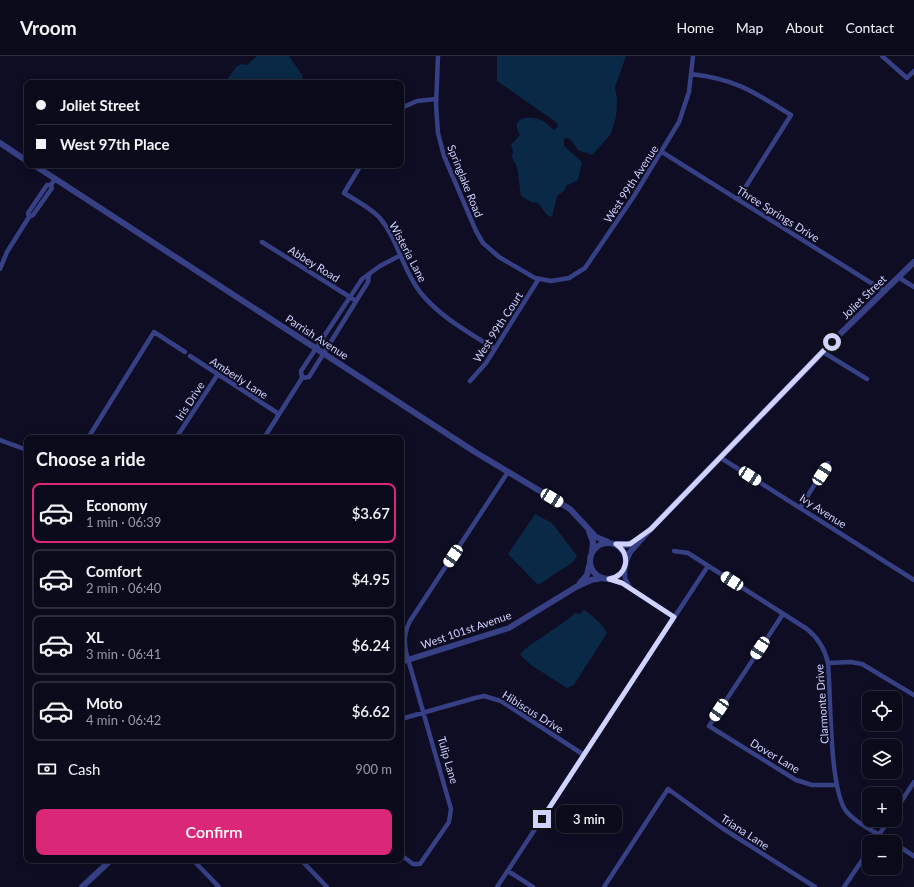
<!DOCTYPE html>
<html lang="en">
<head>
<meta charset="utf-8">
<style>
	:root { --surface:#0a0a1b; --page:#131324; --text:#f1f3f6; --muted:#999aa3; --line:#2a2b3a; --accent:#db2777 }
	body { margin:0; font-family:Lato,sans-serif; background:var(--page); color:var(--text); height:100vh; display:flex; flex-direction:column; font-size:15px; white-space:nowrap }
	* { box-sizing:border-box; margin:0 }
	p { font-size:13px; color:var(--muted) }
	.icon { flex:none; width:22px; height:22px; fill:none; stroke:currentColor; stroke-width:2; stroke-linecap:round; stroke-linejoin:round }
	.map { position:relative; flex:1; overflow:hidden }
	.details { position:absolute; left:24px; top:379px; width:380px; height:428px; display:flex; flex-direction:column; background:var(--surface); border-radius:8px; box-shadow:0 2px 10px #0003,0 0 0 1px var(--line) }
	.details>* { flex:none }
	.hud { position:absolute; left:24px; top:24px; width:380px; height:88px; border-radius:8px; box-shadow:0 2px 10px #0003,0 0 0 1px var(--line); display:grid; align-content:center; height:88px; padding:0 12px; background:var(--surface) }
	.tools { position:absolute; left:862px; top:635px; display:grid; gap:8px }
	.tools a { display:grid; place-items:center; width:40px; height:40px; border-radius:8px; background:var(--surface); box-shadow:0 2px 10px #0003,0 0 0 1px var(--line); font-size:20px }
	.end { position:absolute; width:18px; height:18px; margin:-9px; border:5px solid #d0d2ff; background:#111; box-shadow:0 0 0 2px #111 }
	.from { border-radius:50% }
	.bubble { position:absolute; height:28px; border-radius:8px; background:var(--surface); box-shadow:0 2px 10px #0003,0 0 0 1px var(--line); font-size:13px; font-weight:600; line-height:28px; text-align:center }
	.car { position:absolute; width:12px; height:24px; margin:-12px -6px; border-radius:5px; box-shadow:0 0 3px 1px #0007; background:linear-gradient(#fff 24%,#345 0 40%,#fff 0 76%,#345 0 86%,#fff 0) }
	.hud b { display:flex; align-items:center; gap:14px; height:38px; font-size:15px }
	.hud b+b { border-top:1px solid var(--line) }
	.hud i { width:10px; height:10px; background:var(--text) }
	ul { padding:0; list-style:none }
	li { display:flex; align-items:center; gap:12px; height:60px; margin:0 8px 6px; padding:0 4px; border:2px solid var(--line); border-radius:8px }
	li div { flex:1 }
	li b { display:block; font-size:15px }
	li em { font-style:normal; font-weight:600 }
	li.active { border-color:var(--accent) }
	li>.icon { width:36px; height:36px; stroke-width:1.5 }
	h2 { padding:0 12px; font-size:18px; line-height:48px }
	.pay { display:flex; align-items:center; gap:10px; height:44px; padding:0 12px; font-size:15px }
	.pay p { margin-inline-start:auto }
	.primary-button { display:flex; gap:8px; margin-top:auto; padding:8px 12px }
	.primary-button a { flex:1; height:46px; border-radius:8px; background:var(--accent); color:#fff; font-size:16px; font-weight:600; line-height:46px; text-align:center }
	header { display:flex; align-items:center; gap:24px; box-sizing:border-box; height:56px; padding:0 20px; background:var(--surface); border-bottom:1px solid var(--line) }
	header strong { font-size:19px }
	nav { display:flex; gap:22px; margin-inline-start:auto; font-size:14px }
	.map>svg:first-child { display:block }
	.water { fill:#0a2946 }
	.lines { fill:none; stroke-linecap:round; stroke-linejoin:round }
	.minor { stroke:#374084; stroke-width:4.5 }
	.tertiary { stroke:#374084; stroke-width:6 }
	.route { stroke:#d0d2ff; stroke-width:5 }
	.labels { text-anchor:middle; stroke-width:4; stroke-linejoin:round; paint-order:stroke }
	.street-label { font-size:11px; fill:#d0d2ff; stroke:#0e0d24 }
</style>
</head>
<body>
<header>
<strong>Vroom</strong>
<nav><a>Home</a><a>Map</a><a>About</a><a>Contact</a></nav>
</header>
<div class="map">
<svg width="914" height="831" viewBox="0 0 914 831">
	<rect width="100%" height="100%" fill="#0e0d24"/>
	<path class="water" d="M 257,0 L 289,0 L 302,19 L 303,27 L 225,27 L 236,11 L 241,8 L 247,9 Z
		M 497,0 L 626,0 L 615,31 L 617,43 L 616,61 L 611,78 L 592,99 L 578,94 L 570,83 L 564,82 L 564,90 L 582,106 L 578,124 L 566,130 L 565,134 L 557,140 L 552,161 L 547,159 L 538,147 L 531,146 L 521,140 L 517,111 L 512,101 L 513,95 L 511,89 L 520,79 C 509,62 528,58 541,64 C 546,66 550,71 554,74 L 558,71 L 556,66 L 497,25 Z
		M 535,458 L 552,467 L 577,500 L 573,506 L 538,529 L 508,498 Z
		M 584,554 C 588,555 607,573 607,577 L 574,629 L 567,632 L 531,609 L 520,599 C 523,591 565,568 575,557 L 580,558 Z"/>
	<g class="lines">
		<path class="minor" d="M 438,0 L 436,49 L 438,77 L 444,100 L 476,175 L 483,187 L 499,201 L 535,222 L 551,225 L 569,222 L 585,212 L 634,140 L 679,66 L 689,36 L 693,0
			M 882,0 L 907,22 L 914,15
			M 691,18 C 736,23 754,36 791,59 L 738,143
			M 401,52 L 417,45 L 436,43
			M 662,96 L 884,235
			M 361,109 L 344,137 C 355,144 369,151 379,161 C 398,183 402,213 420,236 C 440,261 468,276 495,293
			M 51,129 L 47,129 L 28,157 L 29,161 L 33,159 L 52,132 L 51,129 L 55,123
			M 262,186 L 353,243
			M 0,213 L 7,196 L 29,161
			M 898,221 L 914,231
			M 823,296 L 867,323
			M 190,300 L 279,358
			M 302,322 L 309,321 L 368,226 L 369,219
			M 470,325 L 486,307 L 538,224
			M 88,382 L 154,276 L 185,296
			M 176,382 L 218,318
			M 264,382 L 302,322 L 301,315 L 362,223 L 380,210 L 399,200
			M 0,384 L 27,394
			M 721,402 L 914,524
			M 800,452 L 828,407
			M 674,495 L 688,497 L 807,573 C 818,582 825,593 828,607 C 831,639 829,732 846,755 C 857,768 877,777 892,786
			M 625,511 L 625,522 L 630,532
			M 609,523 L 622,527 L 674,561
			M 783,558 L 709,670 L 796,724 L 812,729 L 836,729
			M 828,607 L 851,606 L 862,608 L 914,639
			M 401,663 L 475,642 L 484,640 L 501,645 L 584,699
			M 895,755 L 914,726
			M 874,786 L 889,764
			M 895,788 L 914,800
			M 401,799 L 413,808 L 420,808 L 449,766 L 451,753 L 406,596 C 404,585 404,576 410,565 L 508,416
			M 193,804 L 219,831
			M 301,804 L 327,831
			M 508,815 L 533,831
			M 497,831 L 708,510
			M 604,831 L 668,733 L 722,772 L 815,831
			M 844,831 L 869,794"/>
		<path class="tertiary" d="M 0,87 L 27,105
			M 34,109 L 475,396 L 570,453 L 596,481 L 608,486
			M 589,475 L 593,486 L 592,495
			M590 505a18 18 0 1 1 36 0a18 18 0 1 1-36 0Z
			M 616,488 L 627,489 L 638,484
			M 626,505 L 630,496 L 644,480 L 841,277 L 914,206
			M 580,527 L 587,519 L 589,510
			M 401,606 L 509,572 L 576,531 L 591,524 L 602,522
			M 82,831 L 111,804"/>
	</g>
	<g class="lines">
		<path class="route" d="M 542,763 L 674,561 L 622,527 L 609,523 C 627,520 632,499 616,488 L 630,488 L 651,473 L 832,286"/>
	</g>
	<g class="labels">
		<g class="street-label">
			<text transform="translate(465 125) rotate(68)" y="4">Springlake Road</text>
			<text transform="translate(631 128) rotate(-57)" y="4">West 99th Avenue</text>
			<text transform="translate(778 158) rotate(32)" y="4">Three Springs Drive</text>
			<text transform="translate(408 196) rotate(62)" y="4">Wisteria Lane</text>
			<text transform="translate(314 208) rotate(32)" y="4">Abbey Road</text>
			<text transform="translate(864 241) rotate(-44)" y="4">Joliet Street</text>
			<text transform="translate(498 271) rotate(-57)" y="4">West 99th Court</text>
			<text transform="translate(317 281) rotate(33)" y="4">Parrish Avenue</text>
			<text transform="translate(239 322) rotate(33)" y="4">Amberly Lane</text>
			<text transform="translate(190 345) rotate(-57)" y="4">Iris Drive</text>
			<text transform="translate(823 455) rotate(33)" y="4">Ivy Avenue</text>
			<text transform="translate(466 574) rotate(-19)" y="4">West 101st Avenue</text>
			<text transform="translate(822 648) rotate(-94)" y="4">Clarmonte Drive</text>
			<text transform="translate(533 656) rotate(32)" y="4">Hibiscus Drive</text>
			<text transform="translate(775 700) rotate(31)" y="4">Dover Lane</text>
			<text transform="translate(448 704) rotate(74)" y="4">Tulip Lane</text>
			<text transform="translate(745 776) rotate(33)" y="4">Triana Lane</text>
		</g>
	</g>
</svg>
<div class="tools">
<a><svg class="icon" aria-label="locate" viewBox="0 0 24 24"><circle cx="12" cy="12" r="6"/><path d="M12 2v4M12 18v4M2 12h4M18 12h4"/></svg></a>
<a><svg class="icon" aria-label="layers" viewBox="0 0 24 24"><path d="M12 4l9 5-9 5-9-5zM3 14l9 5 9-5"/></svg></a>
<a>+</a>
<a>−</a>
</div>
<i class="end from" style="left:832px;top:286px"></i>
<i class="end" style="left:542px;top:763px"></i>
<div class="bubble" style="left:556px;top:749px;width:66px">3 min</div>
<i class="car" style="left:822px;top:418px;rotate:33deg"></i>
<i class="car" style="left:750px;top:420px;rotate:123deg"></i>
<i class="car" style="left:552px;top:442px;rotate:121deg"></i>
<i class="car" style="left:453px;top:500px;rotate:214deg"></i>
<i class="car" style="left:732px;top:525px;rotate:303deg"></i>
<i class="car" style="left:760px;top:592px;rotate:213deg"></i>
<i class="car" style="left:719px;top:654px;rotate:214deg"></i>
<div class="hud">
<b><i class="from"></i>Joliet Street</b>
<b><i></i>West 97th Place</b>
</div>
<section class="details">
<h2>Choose a ride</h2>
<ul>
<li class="active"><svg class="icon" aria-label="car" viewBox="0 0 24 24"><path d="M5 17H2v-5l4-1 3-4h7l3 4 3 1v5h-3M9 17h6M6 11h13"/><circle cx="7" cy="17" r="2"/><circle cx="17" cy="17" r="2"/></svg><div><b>Economy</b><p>1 min · 06:39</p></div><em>$3.67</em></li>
<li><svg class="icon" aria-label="car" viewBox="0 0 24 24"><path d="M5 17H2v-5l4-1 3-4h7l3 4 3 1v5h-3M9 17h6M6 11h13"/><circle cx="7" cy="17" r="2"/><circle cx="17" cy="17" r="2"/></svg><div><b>Comfort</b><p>2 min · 06:40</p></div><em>$4.95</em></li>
<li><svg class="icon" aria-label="car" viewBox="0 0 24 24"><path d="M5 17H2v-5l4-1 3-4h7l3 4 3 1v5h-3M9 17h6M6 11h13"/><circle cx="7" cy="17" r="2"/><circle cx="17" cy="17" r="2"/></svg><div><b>XL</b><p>3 min · 06:41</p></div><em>$6.24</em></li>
<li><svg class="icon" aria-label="car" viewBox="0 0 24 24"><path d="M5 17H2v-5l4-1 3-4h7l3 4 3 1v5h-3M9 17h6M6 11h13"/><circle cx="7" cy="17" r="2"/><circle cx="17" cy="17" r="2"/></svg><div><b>Moto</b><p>4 min · 06:42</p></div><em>$6.62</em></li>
</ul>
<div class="pay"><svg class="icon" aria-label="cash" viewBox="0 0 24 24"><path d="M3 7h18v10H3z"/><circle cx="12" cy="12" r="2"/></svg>Cash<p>900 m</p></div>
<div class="primary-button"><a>Confirm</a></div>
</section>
</div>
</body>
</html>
